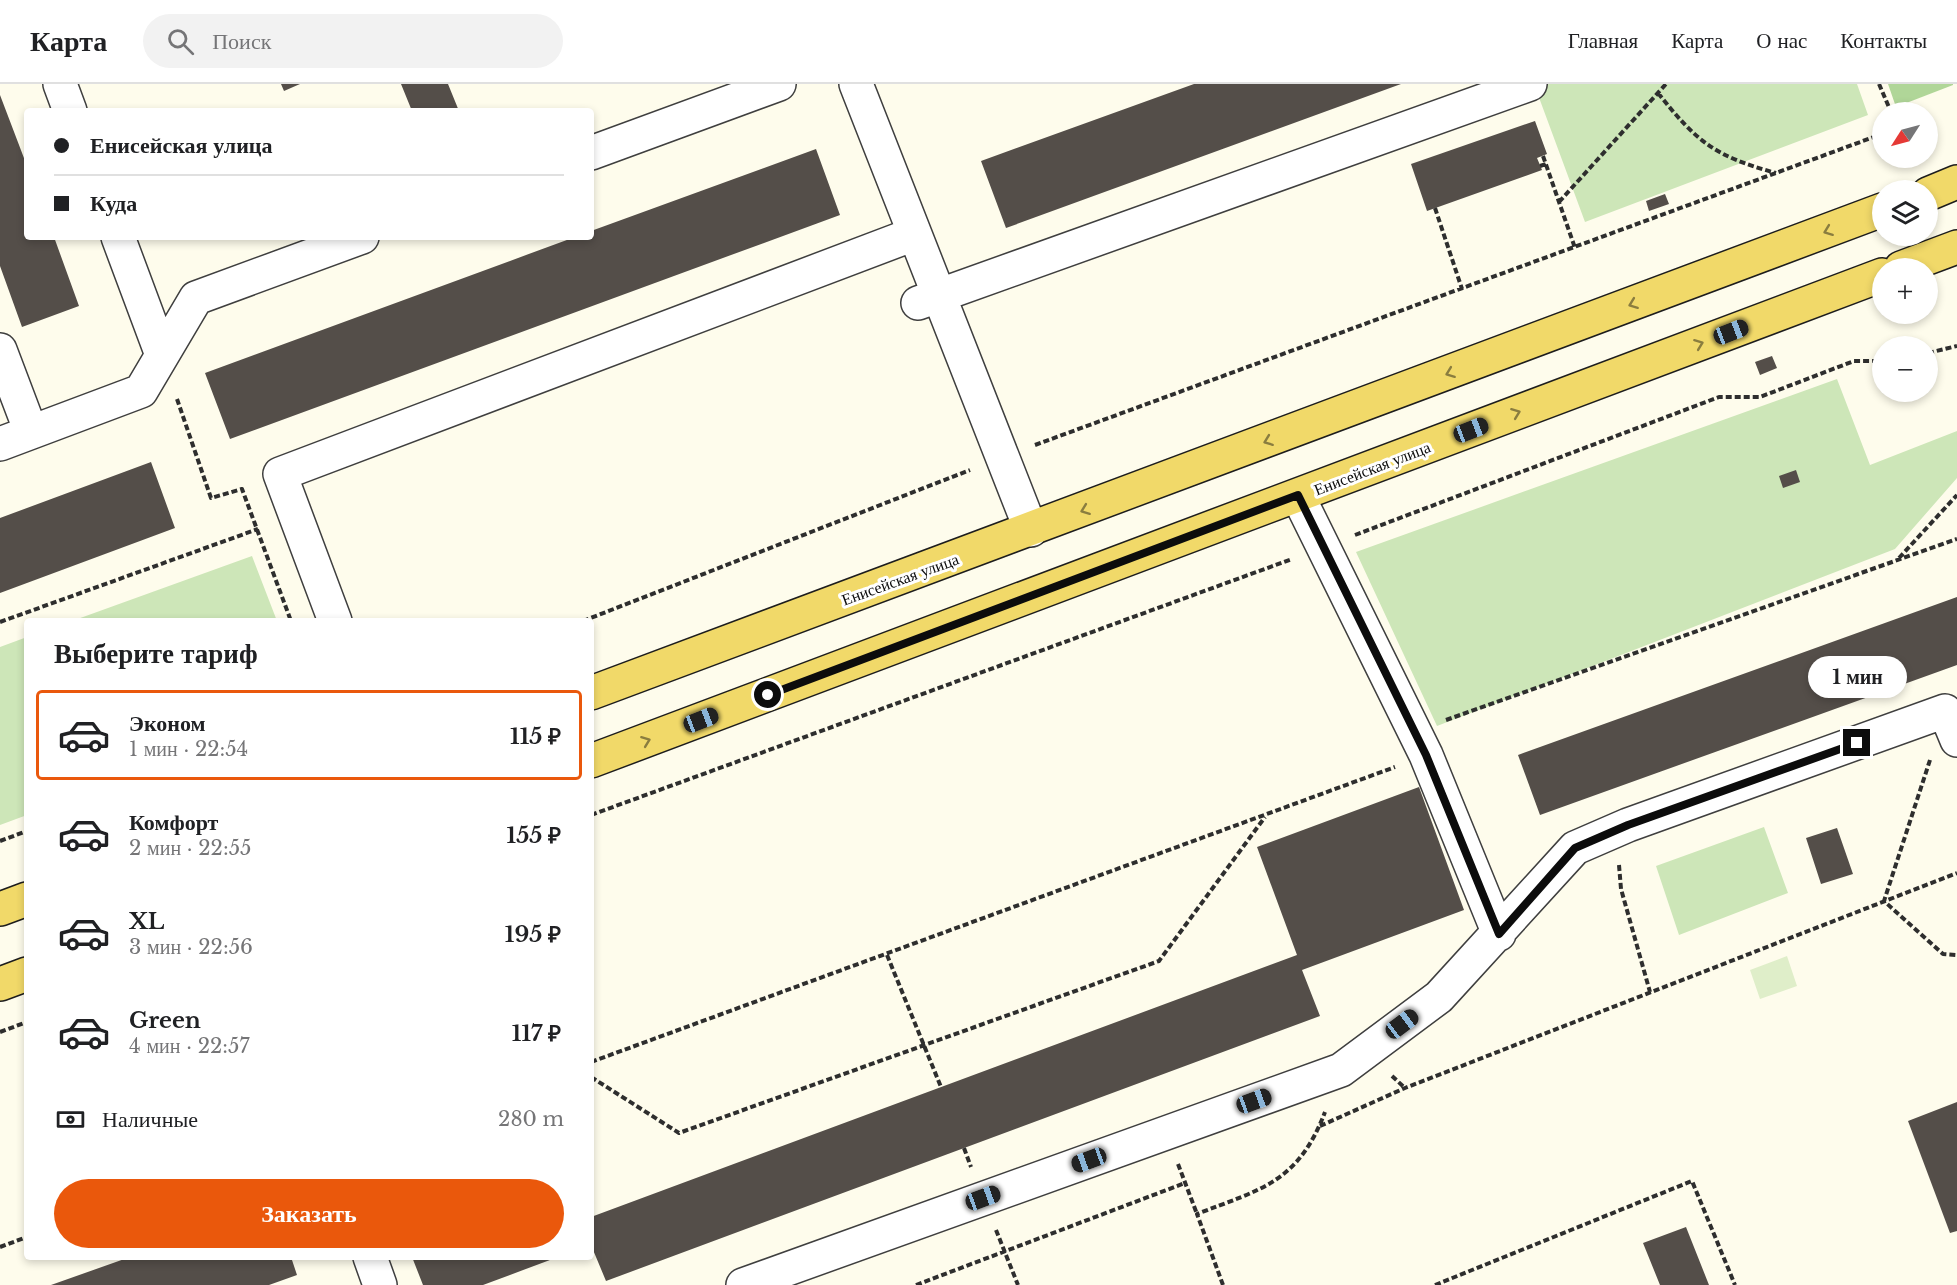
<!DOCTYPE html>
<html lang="ru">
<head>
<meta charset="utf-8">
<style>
	:root { --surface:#fff; --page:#f2f2f2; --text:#202124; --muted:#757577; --line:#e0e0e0; --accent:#ea580c }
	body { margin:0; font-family:"Libre Baskerville",serif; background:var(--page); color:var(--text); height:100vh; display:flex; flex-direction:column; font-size:22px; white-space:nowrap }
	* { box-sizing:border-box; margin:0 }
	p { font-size:20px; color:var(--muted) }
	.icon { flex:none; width:33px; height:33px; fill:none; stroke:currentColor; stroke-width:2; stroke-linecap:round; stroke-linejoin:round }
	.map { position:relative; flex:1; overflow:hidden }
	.drawer { position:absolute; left:24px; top:534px; width:570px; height:642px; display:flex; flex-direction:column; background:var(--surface); border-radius:6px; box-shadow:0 3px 9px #0003 }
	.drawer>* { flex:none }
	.guide { position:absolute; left:24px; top:24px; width:570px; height:132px; border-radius:6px; box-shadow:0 3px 9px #0003; display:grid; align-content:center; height:132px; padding:0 30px; background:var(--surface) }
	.needle { width:39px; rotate:234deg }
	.buttons { position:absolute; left:1872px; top:18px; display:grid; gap:12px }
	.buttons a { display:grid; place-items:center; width:66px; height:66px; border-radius:50%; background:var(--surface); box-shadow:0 3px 9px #0003; font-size:30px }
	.end { position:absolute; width:27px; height:27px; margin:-14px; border:8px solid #0c0c0c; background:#fff; box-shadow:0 0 0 3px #fff }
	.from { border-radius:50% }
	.bubble { position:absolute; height:42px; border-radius:21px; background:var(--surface); box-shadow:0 3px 9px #0003; font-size:20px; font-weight:700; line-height:42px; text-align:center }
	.car { position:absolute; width:18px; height:36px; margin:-18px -9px; border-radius:8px; box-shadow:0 0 4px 2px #0007; background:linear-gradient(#222 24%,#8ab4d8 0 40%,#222 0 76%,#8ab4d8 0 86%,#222 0) }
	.guide b { display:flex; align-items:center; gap:21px; height:57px; font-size:22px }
	.guide b+b { border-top:2px solid var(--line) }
	.guide i { width:15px; height:15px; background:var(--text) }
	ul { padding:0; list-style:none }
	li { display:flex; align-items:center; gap:18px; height:90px; margin:0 12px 9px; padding:0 18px; border:3px solid transparent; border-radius:6px }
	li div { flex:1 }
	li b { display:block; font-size:22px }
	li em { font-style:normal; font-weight:700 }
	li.selected { border-color:var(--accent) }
	li>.icon { width:54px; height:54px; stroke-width:1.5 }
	h2 { padding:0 30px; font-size:27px; line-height:72px }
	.pay { display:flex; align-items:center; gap:15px; height:66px; padding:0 30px; font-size:22px }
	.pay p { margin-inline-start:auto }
	.cta { display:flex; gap:12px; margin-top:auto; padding:12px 30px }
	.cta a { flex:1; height:69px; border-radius:36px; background:var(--accent); color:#fff; font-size:24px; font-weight:700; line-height:69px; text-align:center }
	header { display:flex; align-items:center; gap:36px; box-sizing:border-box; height:84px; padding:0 30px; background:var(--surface); border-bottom:2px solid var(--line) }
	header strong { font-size:28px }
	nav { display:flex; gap:33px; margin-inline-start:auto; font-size:21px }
	.search { width:420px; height:54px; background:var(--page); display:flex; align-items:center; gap:15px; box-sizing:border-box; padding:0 21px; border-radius:33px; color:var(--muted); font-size:22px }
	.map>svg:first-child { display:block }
	.green { fill:#cde6b8 }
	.forest { fill:#b0d698 }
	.pitch { fill:#dfeec9 }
	.building { fill:#544e49 }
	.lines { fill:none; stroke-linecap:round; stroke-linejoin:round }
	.minor-casing { stroke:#3f3f3f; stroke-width:36 }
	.major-casing { stroke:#1d1d1d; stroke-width:36 }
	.path { stroke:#2e2e2e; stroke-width:4; stroke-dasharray:6 3; stroke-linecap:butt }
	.minor { stroke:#fff; stroke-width:33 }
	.major { stroke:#f1d969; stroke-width:33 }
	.oneway { stroke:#8a7d3f }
	.route { stroke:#0c0c0c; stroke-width:8 }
	.labels { text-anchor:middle; stroke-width:6; stroke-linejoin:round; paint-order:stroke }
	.street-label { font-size:16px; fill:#0c0c0c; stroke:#fff }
</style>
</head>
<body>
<header>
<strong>Карта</strong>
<div class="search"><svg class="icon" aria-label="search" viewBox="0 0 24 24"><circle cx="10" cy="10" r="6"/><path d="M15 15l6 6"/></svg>Поиск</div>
<nav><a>Главная</a><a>Карта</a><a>О нас</a><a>Контакты</a></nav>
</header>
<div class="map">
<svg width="1957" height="1201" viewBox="0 0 1957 1201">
	<rect width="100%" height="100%" fill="#fefcec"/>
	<path class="green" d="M 1534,0 L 1857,0 L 1868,31 L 1585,138 Z
		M 1837,295 L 1870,381 L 1957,347 L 1957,394 L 1895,465 L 1437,642 L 1356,468 Z
		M 252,472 L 277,537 L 72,537 Z
		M 27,553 L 27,731 L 0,741 L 0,563 Z
		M 1764,743 L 1788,809 L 1679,851 L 1656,782 Z"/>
	<path class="forest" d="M 1888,0 L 1953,0 L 1953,1 L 1896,23 Z"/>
	<path class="pitch" d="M 1787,872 L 1797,902 L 1760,915 L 1750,886 Z"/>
	<path class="building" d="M 281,0 L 300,0 L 284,7 Z
		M 401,0 L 448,0 L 459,27 L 412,27 Z
		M 1194,0 L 1401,0 L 1006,144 L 981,77 Z
		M 0,11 L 27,82 L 27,153 L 54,153 L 79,222 L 22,243 L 0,182 Z
		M 1535,37 L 1547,70 L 1537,74 L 1542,86 L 1427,127 L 1411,80 Z
		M 816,65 L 840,131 L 230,355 L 205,289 L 575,153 L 591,153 L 591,147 Z
		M 1665,110 L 1669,120 L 1649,127 L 1646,117 Z
		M 1772,272 L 1777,284 L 1760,291 L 1755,278 Z
		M 151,378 L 175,444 L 0,509 L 0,434 Z
		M 1796,386 L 1800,398 L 1783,404 L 1779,392 Z
		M 1957,513 L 1957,581 L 1540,731 L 1518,671 Z
		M 1419,703 L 1464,826 L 1302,886 L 1320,932 L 606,1197 L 591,1161 L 591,1133 L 1297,871 L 1257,763 Z
		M 1837,744 L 1853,790 L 1821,800 L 1806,754 Z
		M 1957,1018 L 1957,1147 L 1950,1149 L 1908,1037 Z
		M 1686,1143 L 1709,1201 L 1660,1201 L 1643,1159 Z
		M 130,1173 L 291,1173 L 297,1191 L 269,1201 L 51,1201 Z
		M 412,1173 L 558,1173 L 483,1201 L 423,1201 Z"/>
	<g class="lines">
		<defs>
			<path id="minor" d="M 60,0 L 70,27
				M 856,0 L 1031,446
				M 591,69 L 779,0
				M 118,153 L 162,271
				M 918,219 L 1530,0
				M 0,266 L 31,348
				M 0,360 L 141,307 L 196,214 L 362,153
				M 1298,412 L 1426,671 L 1499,850
				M 335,537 L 280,390 L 914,150
				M 370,1173 L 380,1201
				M 743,1201 L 1341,986 L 1439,913 L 1575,764 L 1628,741 L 1945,627 L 1957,656"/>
			<path id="major" d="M 1928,110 L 1957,98
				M 1901,184 L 1957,163
				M 591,609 L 1882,126
				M 591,677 L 1882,191
				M 0,825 L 27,815
				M 0,900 L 27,890"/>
		</defs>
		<use href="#minor" class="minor-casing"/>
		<use href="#major" class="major-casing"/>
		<path class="path" d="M 1879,0 L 1891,28
			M 1658,9 C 1697,58 1714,72 1776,89
			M 1543,72 L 1575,164
			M 1540,82 L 1546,80
			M 1559,118 L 1666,0
			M 1435,124 L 1462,205
			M 1928,269 L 1957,262
			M 177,315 L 211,414 L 242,405 L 291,537
			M 1035,361 L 1882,50
			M 1355,451 L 1719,313 L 1760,313 L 1854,277 L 1882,277
			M 1899,474 L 1957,411
			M 583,537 L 970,386
			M 0,538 L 258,445
			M 1446,636 L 1957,455
			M 1930,676 L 1884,817 L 1943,870 L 1957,871
			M 591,731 L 1292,475
			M 0,757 L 27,747
			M 1619,781 L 1621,805 L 1650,908
			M 887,871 L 941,1003
			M 0,948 L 27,938
			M 591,978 L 1395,683
			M 1392,992 L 1405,1004
			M 591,993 L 679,1049 L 1159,877 L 1265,733
			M 1320,1042 L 1405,1004 L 1957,789
			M 964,1064 L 971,1083
			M 1178,1080 L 1197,1130
			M 996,1146 L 1018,1201
			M 0,1163 L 27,1153
			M 916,1201 L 1185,1099
			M 1223,1201 L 1197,1130 C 1261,1105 1298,1099 1325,1028
			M 1435,1201 L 1692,1097 L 1735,1201"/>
		<use href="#minor" class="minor"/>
		<use href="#major" class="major"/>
	</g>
	<defs><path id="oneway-chevron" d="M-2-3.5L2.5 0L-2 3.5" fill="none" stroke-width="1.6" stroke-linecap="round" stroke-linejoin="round" transform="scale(1.5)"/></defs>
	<g class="oneway">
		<use href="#oneway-chevron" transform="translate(1828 147) rotate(159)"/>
		<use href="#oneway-chevron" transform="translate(1633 220) rotate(159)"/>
		<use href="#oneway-chevron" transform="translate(1699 260) rotate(-21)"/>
		<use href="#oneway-chevron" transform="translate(1450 289) rotate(159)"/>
		<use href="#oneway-chevron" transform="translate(1516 329) rotate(-21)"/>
		<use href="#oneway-chevron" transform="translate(1268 357) rotate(159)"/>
		<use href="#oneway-chevron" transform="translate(1085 426) rotate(159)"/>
		<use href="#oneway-chevron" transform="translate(646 657) rotate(-21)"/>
	</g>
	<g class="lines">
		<path class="route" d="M 768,611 L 1298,411 L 1426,671 L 1499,850 L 1575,764 L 1628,741 L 1857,659"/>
	</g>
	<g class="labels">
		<g class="street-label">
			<text transform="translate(1372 384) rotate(-21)" y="6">Енисейская улица</text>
			<text transform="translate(900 495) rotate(-20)" y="6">Енисейская улица</text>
		</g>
	</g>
</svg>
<div class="buttons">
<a><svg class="needle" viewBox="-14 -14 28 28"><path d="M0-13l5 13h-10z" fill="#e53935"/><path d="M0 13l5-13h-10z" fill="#757577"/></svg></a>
<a><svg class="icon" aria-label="layers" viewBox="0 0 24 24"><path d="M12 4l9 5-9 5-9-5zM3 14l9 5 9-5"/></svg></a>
<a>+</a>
<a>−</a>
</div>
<i class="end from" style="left:768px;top:611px"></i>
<i class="end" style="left:1857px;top:659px"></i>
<div class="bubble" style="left:1808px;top:572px;width:99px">1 мин</div>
<i class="car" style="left:1731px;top:248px;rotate:69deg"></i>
<i class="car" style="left:1471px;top:346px;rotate:69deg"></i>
<i class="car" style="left:701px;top:636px;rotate:69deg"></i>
<i class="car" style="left:1402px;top:940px;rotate:53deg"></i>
<i class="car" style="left:1254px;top:1017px;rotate:70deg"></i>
<i class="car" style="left:1089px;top:1076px;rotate:250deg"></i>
<i class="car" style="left:983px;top:1114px;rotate:70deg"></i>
<div class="guide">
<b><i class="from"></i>Енисейская улица</b>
<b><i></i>Куда</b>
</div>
<section class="drawer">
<h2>Выберите тариф</h2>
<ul>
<li class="selected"><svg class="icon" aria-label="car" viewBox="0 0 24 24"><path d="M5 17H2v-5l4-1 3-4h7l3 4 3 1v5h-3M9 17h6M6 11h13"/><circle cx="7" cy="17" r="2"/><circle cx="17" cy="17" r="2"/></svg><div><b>Эконом</b><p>1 мин · 22:54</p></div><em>115 ₽</em></li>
<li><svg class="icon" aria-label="car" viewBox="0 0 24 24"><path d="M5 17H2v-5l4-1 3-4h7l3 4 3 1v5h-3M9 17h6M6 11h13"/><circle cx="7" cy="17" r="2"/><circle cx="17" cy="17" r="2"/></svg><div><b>Комфорт</b><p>2 мин · 22:55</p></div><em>155 ₽</em></li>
<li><svg class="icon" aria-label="car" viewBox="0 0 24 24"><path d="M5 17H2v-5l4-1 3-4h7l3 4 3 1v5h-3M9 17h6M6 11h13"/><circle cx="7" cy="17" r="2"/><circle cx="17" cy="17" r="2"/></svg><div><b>XL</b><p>3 мин · 22:56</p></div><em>195 ₽</em></li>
<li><svg class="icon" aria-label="car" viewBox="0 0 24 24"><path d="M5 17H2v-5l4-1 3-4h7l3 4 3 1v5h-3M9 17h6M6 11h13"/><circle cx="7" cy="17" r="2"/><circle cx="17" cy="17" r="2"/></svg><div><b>Green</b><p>4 мин · 22:57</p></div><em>117 ₽</em></li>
</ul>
<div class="pay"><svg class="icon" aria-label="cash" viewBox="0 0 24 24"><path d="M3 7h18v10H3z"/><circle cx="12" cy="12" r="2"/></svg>Наличные<p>280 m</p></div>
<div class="cta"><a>Заказать</a></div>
</section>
</div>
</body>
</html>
